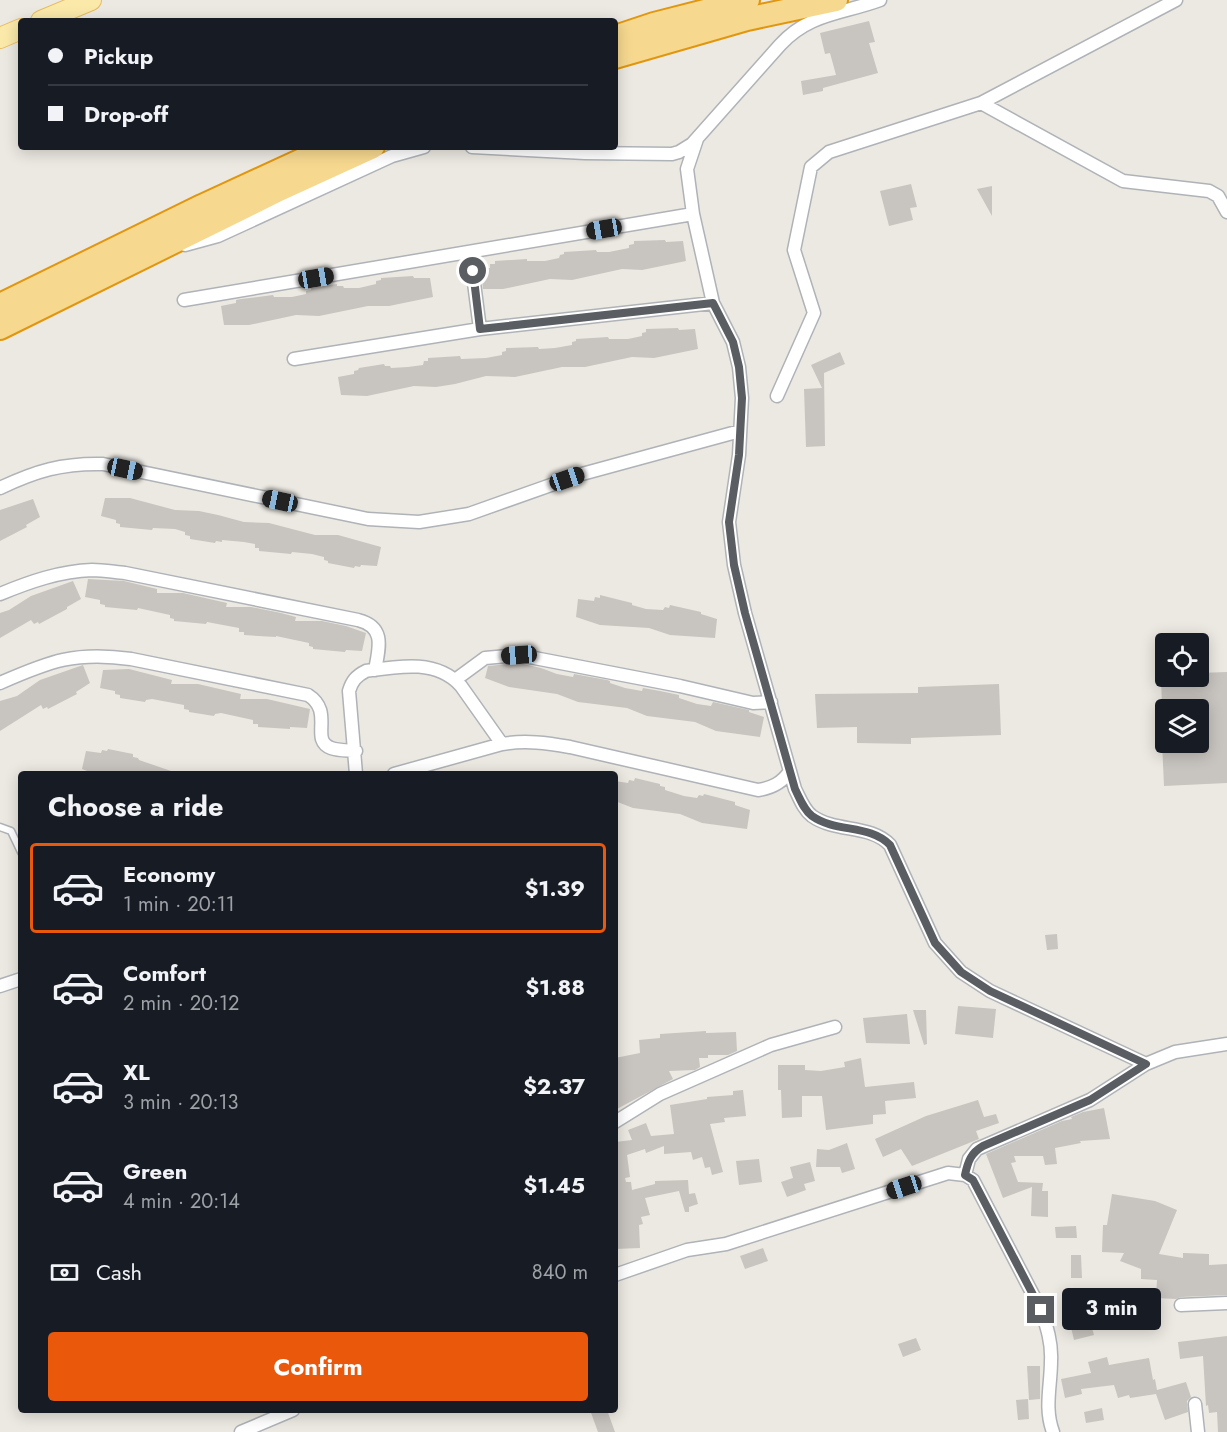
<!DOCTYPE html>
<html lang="en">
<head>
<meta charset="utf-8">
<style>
	:root { --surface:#171b24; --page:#20242c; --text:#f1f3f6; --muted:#9ea1a6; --line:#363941; --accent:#ea580c }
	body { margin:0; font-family:Jost,sans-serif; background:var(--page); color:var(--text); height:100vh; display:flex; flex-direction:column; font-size:22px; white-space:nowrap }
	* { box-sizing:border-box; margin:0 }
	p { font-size:20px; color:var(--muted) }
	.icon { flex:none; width:33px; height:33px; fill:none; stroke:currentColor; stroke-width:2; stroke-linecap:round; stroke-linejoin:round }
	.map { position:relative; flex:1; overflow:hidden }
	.drawer { position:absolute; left:18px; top:771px; width:600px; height:642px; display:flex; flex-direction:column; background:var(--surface); border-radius:6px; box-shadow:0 3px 15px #0003 }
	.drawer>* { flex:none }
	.banner { position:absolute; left:18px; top:18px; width:600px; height:132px; border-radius:6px; box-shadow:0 3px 15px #0003; display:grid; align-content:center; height:132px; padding:0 30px; background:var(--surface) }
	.buttons { position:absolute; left:1155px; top:633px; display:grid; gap:12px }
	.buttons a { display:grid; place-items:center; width:54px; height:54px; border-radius:6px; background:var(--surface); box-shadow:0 3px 15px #0003; font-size:30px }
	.end { position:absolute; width:27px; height:27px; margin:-14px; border:8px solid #5a5e62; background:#fff; box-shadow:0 0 0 3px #fff }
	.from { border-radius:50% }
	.bubble { position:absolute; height:42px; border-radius:6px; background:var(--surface); box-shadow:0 3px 15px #0003; font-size:20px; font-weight:700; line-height:42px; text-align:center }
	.car { position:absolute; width:18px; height:36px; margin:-18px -9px; border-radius:8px; box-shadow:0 0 4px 2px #0007; background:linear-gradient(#222 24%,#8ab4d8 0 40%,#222 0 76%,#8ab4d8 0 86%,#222 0) }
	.banner b { display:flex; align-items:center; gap:21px; height:57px; font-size:22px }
	.banner b+b { border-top:2px solid var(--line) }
	.banner i { width:15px; height:15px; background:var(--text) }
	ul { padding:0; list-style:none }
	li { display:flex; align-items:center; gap:18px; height:90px; margin:0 12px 9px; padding:0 18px; border:3px solid transparent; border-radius:6px }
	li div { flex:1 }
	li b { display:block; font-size:22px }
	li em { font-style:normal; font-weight:700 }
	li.on { border-color:var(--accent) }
	li>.icon { width:54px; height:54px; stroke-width:1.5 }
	h2 { padding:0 30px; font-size:27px; line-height:72px }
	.pay { display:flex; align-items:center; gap:15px; height:66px; padding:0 30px; font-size:22px }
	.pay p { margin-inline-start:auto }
	.primary-button { display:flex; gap:12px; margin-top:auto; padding:12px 30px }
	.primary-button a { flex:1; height:69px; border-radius:6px; background:var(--accent); color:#fff; font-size:24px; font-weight:700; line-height:69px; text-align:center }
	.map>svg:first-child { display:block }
	.building { fill:#c8c4bf }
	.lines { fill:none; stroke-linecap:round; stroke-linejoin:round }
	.service-casing { stroke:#afb3b7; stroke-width:9 }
	.minor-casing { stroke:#afb3b7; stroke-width:15 }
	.primary-casing { stroke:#e8bc5f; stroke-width:22 }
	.motorway-casing { stroke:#e1960d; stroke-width:26 }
	.service { stroke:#fff; stroke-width:6 }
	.minor { stroke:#fff; stroke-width:12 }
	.primary { stroke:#fae9a9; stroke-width:20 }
	.motorway { stroke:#f6d88f; stroke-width:22 }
	.route { stroke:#5a5e62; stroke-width:8 }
</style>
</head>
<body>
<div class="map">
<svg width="1227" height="1432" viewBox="0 0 1227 1432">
	<rect width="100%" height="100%" fill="#ece9e2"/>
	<path class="building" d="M 869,21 L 875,42 L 869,43 L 878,73 L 823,88 L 823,91 L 803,95 L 801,81 L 836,75 L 830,53 L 825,54 L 820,33 Z
		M 911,184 L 917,207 L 910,208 L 913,220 L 889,226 L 880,191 Z
		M 992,186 L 992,216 L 977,189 Z
		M 665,240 L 666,242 L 683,241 L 686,261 L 642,270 L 622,269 L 572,280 L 550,279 L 503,289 L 483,289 L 481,269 L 490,268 L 490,264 L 495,264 L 495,261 L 527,259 L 527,261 L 545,261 L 559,258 L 560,255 L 564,254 L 564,252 L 596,250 L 597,252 L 609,252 L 629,248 L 629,245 L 634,244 L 634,241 Z
		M 413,276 L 414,278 L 430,278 L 433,297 L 389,306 L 368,306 L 319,316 L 296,315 L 249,325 L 224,325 L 221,306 L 236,303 L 236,300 L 241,299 L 273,295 L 274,297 L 292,297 L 306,294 L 306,291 L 311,290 L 311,288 L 337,284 L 337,286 L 343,286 L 344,288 L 359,288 L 376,284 L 376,281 L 381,280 L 381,278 Z
		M 678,328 L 679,330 L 695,329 L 698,349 L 654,358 L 632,357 L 585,367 L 562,367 L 515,377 L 486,376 L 455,384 L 436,387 L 414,386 L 367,396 L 341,395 L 338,377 L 354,374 L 354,371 L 358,370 L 359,368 L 384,364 L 385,366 L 390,366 L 391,368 L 408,367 L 423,365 L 424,361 L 428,361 L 428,358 L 460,356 L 461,359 L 486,358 L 502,355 L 502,352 L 506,351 L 506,348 L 538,347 L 539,349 L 555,348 L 572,345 L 572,342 L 576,341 L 576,339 L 608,337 L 609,339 L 628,339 L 642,336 L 642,333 L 646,332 L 646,329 Z
		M 840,352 L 845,364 L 824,373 L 825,446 L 806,447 L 804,389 L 822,388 L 811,365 Z
		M 105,498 L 130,498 L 175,510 L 199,511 L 218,515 L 244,522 L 269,523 L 315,535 L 338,535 L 381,547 L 377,566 L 361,565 L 360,567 L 355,566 L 354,568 L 328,563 L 328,561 L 324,560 L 324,557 L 312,554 L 292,552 L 291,554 L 259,551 L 259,548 L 255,548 L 255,544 L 244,542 L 222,540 L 222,542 L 216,541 L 215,543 L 190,539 L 190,536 L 185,535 L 185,532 L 175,529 L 153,528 L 152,530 L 120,527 L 120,524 L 116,523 L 116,520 L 101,516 Z
		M 33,499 L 40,517 L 26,525 L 27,527 L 0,541 L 0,510 Z
		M 88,579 L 124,581 L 157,589 L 157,593 L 183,593 L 227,603 L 226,607 L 251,607 L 281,613 L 296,617 L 295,621 L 322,621 L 346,626 L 366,633 L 362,651 L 346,650 L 345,652 L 313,649 L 313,647 L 309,646 L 309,643 L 276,636 L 276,637 L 244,635 L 244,632 L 239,632 L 239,628 L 207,622 L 206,624 L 174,621 L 174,619 L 170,618 L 170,615 L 138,608 L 137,610 L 105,607 L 105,605 L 100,604 L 100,600 L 85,597 Z
		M 73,581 L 81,599 L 67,607 L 67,609 L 39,624 L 38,622 L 34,624 L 31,620 L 0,638 L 0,613 L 9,610 L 31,596 Z
		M 600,595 L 632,603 L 632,605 L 646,609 L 663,610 L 665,607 L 669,608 L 670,605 L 701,612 L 701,614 L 717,619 L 715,638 L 670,635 L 649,628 L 600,625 L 576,617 L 578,599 L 594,601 L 595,597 L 600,598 Z
		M 519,663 L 541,668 L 557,674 L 573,677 L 574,674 L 607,680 L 610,681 L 610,683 L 625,688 L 642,691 L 643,688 L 660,691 L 679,695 L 679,698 L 697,704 L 711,706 L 713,702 L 749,710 L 749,712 L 764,717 L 760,737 L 716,731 L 695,722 L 647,716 L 627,708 L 578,702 L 557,694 L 509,687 L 485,678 L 488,666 Z
		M 83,665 L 90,683 L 76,692 L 77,694 L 48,709 L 47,707 L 43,709 L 41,705 L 0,731 L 0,701 L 17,696 L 40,680 Z
		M 129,669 L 172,680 L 171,684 L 198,684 L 241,694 L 240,699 L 267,699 L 310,709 L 307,728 L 290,727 L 290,729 L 258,727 L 258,724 L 253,724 L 253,720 L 221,713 L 215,714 L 214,716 L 189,712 L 189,710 L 184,709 L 184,705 L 152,699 L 146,700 L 145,702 L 120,698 L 120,695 L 115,694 L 115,691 L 100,688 L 103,670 Z
		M 1227,672 L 1227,783 L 1164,786 L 1162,742 L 1198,742 L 1198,707 L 1162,709 L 1161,676 L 1198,676 L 1198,673 Z
		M 999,684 L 1001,735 L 911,738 L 911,744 L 857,743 L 857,727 L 817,728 L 815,694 L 918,693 L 918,687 Z
		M 108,749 L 133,754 L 133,757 L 138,758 L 139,760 L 174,772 L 174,774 L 95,774 L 82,769 L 86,751 L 101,753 L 102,750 L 107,751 Z
		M 635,778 L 660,784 L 660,786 L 665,787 L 665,790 L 684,796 L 697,798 L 699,795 L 703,796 L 704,794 L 735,802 L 735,805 L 750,810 L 747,829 L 702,823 L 680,814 L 633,808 L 615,801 L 615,781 L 628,783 L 629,780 L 634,781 Z
		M 1057,934 L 1058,949 L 1047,950 L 1045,935 Z
		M 958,1006 L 996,1009 L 993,1038 L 955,1034 Z
		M 913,1010 L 926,1010 L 927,1044 L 924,1045 Z
		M 907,1014 L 910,1044 L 866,1043 L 863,1018 Z
		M 706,1031 L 706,1033 L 736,1032 L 737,1051 L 728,1055 L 708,1055 L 708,1058 L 699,1058 L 700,1067 L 695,1070 L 669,1071 L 673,1079 L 615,1110 L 615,1058 L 640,1053 L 639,1040 L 660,1038 L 660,1034 Z
		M 861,1058 L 865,1087 L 914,1082 L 916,1098 L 885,1101 L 886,1114 L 873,1115 L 873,1124 L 826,1130 L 822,1096 L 802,1096 L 802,1117 L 782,1118 L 781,1090 L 778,1090 L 778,1065 L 805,1065 L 805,1070 L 821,1071 L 845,1067 L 844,1062 Z
		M 743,1090 L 746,1116 L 724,1118 L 725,1122 L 710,1124 L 723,1172 L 712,1175 L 710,1167 L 705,1168 L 702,1157 L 693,1160 L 691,1152 L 664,1154 L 664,1146 L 646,1153 L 645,1149 L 627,1155 L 630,1177 L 625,1178 L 626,1182 L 631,1182 L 632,1190 L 655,1184 L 655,1181 L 688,1180 L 689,1194 L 695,1193 L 698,1204 L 689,1207 L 689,1212 L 685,1212 L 679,1191 L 645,1198 L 650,1215 L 641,1217 L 643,1224 L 639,1225 L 640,1248 L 615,1249 L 615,1142 L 632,1140 L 628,1130 L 646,1123 L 651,1136 L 674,1134 L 670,1105 L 707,1099 L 707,1097 L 733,1095 L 733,1091 Z
		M 978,1100 L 984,1117 L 996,1114 L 999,1123 L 976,1131 L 979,1139 L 912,1166 L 901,1149 L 883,1157 L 875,1139 L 926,1116 Z
		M 1104,1108 L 1110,1139 L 1080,1141 L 1081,1143 L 1055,1148 L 1057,1164 L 1045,1165 L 1043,1156 L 1014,1156 L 1016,1162 L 1011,1163 L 1018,1182 L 1043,1183 L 1042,1191 L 1048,1191 L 1048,1217 L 1031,1216 L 1032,1187 L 1003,1198 L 986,1154 L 1062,1121 L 1072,1119 L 1071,1117 L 1083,1112 Z
		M 847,1143 L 855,1169 L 842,1173 L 840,1167 L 816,1167 L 817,1149 L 829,1150 Z
		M 759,1159 L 762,1182 L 739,1185 L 736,1161 Z
		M 810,1162 L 815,1181 L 804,1184 L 806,1190 L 787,1197 L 781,1182 L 793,1178 L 790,1167 Z
		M 1112,1194 L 1155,1201 L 1177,1210 L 1159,1254 L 1183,1258 L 1183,1253 L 1209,1254 L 1209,1265 L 1227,1264 L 1227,1295 L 1181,1297 L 1176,1299 L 1156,1298 L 1157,1280 L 1141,1279 L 1141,1269 L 1120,1261 L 1124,1253 L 1102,1252 L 1103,1225 L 1107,1225 Z
		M 1076,1226 L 1077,1238 L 1056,1238 L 1055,1227 Z
		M 763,1248 L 768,1261 L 745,1269 L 740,1256 Z
		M 1071,1255 L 1081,1255 L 1082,1278 L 1071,1278 Z
		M 1088,1314 L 1094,1335 L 1074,1340 L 1069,1319 Z
		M 1227,1336 L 1227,1432 L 1218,1432 L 1217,1412 L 1209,1413 L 1208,1405 L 1206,1406 L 1203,1356 L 1180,1359 L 1178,1342 Z
		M 916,1338 L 921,1350 L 903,1357 L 898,1344 Z
		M 1107,1357 L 1109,1365 L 1149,1358 L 1153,1380 L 1155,1379 L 1157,1390 L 1186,1382 L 1191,1397 L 1187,1401 L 1188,1412 L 1165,1420 L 1156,1394 L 1130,1398 L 1129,1395 L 1118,1398 L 1114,1385 L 1081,1389 L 1082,1394 L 1065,1398 L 1061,1379 L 1091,1373 L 1088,1362 Z
		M 1027,1366 L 1040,1366 L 1040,1399 L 1029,1400 Z
		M 1028,1399 L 1029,1419 L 1018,1420 L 1016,1400 Z
		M 1102,1408 L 1104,1420 L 1086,1423 L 1084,1412 Z
		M 590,1410 L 607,1410 L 615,1432 L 598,1432 Z"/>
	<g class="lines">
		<defs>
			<path id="service" d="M 0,827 L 11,831 L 21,852"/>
			<path id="minor" d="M 981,103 L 1123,181 L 1209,191 L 1218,196 L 1227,212
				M 697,139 L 687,169 L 693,214 L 713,303 L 733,342 L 739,367 L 742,398 L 739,455 L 729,522 L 734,565 L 745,613 L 795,789 C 800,799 804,810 812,816 C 836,833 870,824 890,845 L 935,943 L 961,972 L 990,991 L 1146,1064
				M 472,147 L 585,153 L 672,154 L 679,152 L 692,144 L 780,45 C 809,13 842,14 880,0
				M 185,245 L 218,236 L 392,156 L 424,147
				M 470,252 L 480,329
				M 184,300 L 693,214
				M 294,359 L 480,329 L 713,303
				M 777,396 L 814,313 L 794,250 L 811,167 L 829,152 L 981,103 L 1176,0
				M 0,488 C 36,471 62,463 103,464 L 368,519 L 419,522 L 469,514 L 582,474 L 740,431
				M 0,594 C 29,582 60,571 92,570 C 103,570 114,572 125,573 L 358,620 C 386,627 379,648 375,670
				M 455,680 L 485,658 L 519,655 L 680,686 L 753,703 L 771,702
				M 0,683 C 50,661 76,651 131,659 L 308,695 C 335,712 309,740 331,748 C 339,751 348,750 356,751
				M 356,774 L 349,691 C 352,681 356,676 366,671 C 399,666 437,659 461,686 L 502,744
				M 394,774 L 502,744 C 526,740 547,743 570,747 L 758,790 C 772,788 782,783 790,771
				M 0,986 L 21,979
				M 615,1122 L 660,1094 L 771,1045 L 835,1027
				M 965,1175 L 969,1159 L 977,1149 L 1090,1100 L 1146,1064 L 1175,1052 L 1227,1044
				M 615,1275 L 687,1250 L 726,1244 L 948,1173 L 965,1175 L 973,1180 L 1041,1310 C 1047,1327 1052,1343 1051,1361 C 1051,1386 1044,1408 1053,1432
				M 1181,1305 L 1227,1303
				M 1195,1404 L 1198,1432
				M 241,1432 L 293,1410"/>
			<path id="primary" d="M 41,21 L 91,0
				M 0,38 L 21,29"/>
			<path id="motorway" d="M 615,37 L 654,24 L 748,0
				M 615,57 L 747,19 L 836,0
				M 0,305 L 202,206 L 330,147
				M 0,328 L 279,190 L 373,147"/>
		</defs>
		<use href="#service" class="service-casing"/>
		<use href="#minor" class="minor-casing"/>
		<use href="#primary" class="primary-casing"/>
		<use href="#motorway" class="motorway-casing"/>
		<use href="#service" class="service"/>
		<use href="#minor" class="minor"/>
		<use href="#primary" class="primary"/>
		<use href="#motorway" class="motorway"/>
	</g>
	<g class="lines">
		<path class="route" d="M 473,271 L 480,329 L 713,303 L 733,342 L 739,367 L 742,398 L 739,455 L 729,522 L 734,565 L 745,613 L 795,789 C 800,799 804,810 812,816 C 836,833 870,824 890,845 L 935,943 L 961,972 L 990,991 L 1146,1064 L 1090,1100 L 983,1146 C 971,1153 968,1161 965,1175 L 973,1180 L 1041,1310"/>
	</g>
</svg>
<div class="buttons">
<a><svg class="icon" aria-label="locate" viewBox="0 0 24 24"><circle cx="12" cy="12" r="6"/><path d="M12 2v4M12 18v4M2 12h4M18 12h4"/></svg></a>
<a><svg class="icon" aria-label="layers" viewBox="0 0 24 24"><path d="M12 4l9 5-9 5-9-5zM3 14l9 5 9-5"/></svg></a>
</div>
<i class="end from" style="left:473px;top:271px"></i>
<i class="end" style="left:1041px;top:1310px"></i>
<div class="bubble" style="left:1062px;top:1288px;width:99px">3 min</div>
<i class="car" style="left:604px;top:229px;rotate:260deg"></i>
<i class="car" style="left:316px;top:278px;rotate:80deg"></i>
<i class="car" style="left:125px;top:469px;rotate:102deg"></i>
<i class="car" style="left:567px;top:479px;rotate:71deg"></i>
<i class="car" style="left:280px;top:501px;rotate:282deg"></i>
<i class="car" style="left:519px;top:655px;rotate:266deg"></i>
<i class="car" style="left:904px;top:1187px;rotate:252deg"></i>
<div class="banner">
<b><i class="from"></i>Pickup</b>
<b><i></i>Drop-off</b>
</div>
<section class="drawer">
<h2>Choose a ride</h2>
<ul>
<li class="on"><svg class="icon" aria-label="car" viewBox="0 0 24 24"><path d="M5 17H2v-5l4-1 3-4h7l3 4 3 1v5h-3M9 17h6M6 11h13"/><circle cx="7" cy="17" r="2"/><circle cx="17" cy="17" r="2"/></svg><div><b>Economy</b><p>1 min · 20:11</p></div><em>$1.39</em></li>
<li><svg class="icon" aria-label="car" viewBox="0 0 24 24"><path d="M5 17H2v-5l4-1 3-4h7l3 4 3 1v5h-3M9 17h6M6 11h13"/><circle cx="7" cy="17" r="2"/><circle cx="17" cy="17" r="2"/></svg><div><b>Comfort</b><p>2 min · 20:12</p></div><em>$1.88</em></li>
<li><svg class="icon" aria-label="car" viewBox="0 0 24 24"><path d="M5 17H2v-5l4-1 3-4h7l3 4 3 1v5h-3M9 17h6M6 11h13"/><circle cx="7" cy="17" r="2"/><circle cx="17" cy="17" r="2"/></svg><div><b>XL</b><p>3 min · 20:13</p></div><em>$2.37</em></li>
<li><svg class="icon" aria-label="car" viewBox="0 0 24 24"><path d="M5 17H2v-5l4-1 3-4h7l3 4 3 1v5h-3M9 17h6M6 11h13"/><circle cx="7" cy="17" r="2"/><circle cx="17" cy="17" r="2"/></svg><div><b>Green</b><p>4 min · 20:14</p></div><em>$1.45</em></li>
</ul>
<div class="pay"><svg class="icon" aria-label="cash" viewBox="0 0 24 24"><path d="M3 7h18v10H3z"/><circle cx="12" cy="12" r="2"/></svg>Cash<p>840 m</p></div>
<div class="primary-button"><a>Confirm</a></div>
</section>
</div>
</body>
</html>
